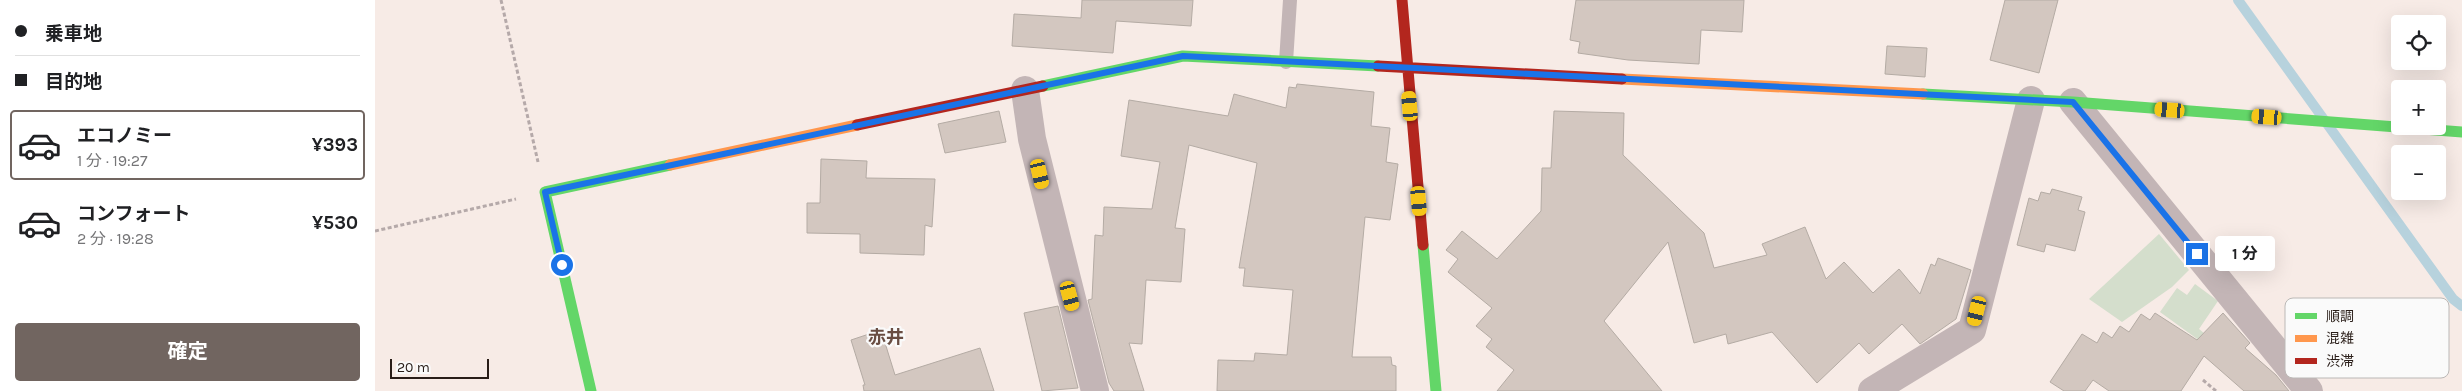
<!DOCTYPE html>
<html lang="ja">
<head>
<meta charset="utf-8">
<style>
	:root { --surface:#fff; --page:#f2f2f2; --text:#202124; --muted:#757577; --line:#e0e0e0; --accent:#716560 }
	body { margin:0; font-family:Karla,"Noto Sans JP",sans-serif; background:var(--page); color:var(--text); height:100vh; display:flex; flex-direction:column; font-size:19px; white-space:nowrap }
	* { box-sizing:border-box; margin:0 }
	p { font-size:16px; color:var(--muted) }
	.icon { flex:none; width:28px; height:28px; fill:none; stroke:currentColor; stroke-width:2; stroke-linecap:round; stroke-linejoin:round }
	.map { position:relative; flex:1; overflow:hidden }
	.sheet { display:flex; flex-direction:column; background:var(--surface); width:375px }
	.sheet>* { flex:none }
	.banner { display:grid; align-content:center; height:110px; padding:0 15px; background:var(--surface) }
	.fabs { position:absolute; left:2016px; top:15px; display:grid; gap:10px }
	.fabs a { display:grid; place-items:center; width:55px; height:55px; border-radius:5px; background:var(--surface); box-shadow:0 5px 20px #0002; font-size:25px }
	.scale { position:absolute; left:15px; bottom:12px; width:99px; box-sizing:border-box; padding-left:5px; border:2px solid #291d18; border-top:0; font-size:14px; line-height:18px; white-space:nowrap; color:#291d18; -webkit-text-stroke:4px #fafafa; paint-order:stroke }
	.end { position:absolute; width:22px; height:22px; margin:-11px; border:6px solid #1a73e8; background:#fff; box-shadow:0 0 0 2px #fff }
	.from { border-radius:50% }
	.bubble { position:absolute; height:35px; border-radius:5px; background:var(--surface); box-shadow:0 5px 20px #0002; font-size:16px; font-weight:700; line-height:35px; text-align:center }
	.car { position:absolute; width:15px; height:30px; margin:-15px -8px; border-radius:6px; box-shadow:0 0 4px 1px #0007; background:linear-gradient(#f5c518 24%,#345 0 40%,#f5c518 0 76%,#345 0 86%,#f5c518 0) }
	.banner b { display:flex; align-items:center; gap:18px; height:48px; font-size:19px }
	.banner b+b { border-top:1px solid var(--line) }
	.banner i { width:12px; height:12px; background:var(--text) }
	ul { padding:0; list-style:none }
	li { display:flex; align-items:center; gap:15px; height:70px; margin:0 10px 8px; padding:0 5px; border:2px solid transparent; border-radius:5px }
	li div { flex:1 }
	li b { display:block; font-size:19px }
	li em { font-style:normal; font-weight:700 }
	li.active { border-color:var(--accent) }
	li>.icon { width:45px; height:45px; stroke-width:1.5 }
	.primary-button { display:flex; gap:10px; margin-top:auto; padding:10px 15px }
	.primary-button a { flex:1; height:58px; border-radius:5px; background:var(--accent); color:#fff; font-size:20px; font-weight:700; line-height:58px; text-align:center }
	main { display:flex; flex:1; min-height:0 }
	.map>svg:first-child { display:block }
	.green { fill:#d4decc }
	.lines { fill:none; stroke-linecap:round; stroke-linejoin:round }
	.stream { stroke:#b7d2dd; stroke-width:10 }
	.building { fill:#d3c7c0; stroke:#b4aba4 }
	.path { stroke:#b5a9a9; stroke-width:3; stroke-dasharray:4 2.5; stroke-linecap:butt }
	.lane { stroke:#c3b5b6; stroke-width:14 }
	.street { stroke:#c3b5b6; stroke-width:28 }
	.fast { stroke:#63d668; stroke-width:11 }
	.slow { stroke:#ff974d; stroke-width:11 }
	.jam { stroke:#b3261e; stroke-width:11 }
	.route { stroke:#1a73e8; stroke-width:6 }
	.labels { text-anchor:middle; stroke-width:4.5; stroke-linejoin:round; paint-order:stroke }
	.neighbourhood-label { font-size:18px; font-weight:bold; fill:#694d42; stroke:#fafafa }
	.key { fill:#fafafa; stroke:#bbb8b6; stroke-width:1 }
	.key-label { font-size:14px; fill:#291d18 }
</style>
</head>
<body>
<main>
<section class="sheet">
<div class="banner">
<b><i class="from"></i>乗車地</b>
<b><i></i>目的地</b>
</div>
<ul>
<li class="active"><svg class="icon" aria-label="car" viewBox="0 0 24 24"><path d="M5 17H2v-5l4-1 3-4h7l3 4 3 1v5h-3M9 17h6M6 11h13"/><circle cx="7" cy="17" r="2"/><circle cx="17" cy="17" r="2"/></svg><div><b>エコノミー</b><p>1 分 · 19:27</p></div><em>¥393</em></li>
<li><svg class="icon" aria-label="car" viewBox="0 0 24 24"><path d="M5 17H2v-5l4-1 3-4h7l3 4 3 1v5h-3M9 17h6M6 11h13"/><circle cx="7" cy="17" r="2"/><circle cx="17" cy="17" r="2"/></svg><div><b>コンフォート</b><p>2 分 · 19:28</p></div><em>¥530</em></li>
</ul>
<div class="primary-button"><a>確定</a></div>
</section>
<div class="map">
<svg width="2087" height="391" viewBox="0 0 2087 391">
	<rect width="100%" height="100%" fill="#f7ebe6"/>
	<path class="green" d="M 1784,234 L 1814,270 L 1797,287 L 1747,322 L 1714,299 Z
		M 1820,284 L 1843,301 L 1824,329 L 1830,334 L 1825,341 L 1785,312 L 1802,288 L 1812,295 Z"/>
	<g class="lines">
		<path class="stream" d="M 1863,0 L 2078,299 L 2087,306"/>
	</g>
	<path class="building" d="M 707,0 L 818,0 L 816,26 L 741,21 L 738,53 L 637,46 L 639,14 L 706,18 Z
		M 1201,0 L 1369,0 L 1367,32 L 1326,30 L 1324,64 L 1253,60 L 1203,53 L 1205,42 L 1195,40 Z
		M 1630,0 L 1683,0 L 1664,73 L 1615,60 Z
		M 1512,46 L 1552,48 L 1550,77 L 1510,74 Z
		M 922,84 L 999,92 L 996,126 L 1015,128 L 1011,162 L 1023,164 L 1015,220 L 990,217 L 977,357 L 1016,357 L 1017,365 L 1021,366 L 1021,391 L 842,391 L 843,360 L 879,361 L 880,353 L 912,355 L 918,290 L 868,286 L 870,268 L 864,268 L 882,163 L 814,145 L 800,228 L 810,229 L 806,282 L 771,280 L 767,344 L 754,343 L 769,391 L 739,391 L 734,383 L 713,300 L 717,299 L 720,235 L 728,236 L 729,207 L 777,209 L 785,162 L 746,156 L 754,100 L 853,116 L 859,94 L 911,108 L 914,87 L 921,88 Z
		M 624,111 L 631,142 L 570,153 L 563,124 Z
		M 1179,111 L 1249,113 L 1248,155 L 1329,233 L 1339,268 L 1392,255 L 1387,244 L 1430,227 L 1451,279 L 1469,262 L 1498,293 L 1524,269 L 1545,294 L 1556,264 L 1560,266 L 1563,258 L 1596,270 L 1581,319 L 1545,344 L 1527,324 L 1494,354 L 1484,343 L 1442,383 L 1397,332 L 1353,344 L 1351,334 L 1319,343 L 1293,242 L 1229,321 L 1287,391 L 1122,391 L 1139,370 L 1111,347 L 1117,339 L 1101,326 L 1117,308 L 1073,272 L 1083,259 L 1071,250 L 1087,231 L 1122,259 L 1166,211 L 1167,168 L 1176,168 Z
		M 446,159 L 492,161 L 491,178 L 560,179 L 557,227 L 550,225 L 549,255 L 485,253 L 485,234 L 432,233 L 432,203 L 445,203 Z
		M 1677,189 L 1707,197 L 1703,210 L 1710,212 L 1700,251 L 1671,244 L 1669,252 L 1642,245 L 1654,198 L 1663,201 L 1666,192 L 1675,194 Z
		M 683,306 L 703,388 L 667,391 L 649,313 Z
		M 1780,313 L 1822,340 L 1848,313 L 1875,343 L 1870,348 L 1901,375 L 1914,391 L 1869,391 L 1829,356 L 1806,391 L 1734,391 L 1718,380 L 1710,391 L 1689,391 L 1675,382 L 1707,334 L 1722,343 L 1728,332 L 1737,338 L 1745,326 L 1754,332 L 1766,314 L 1775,320 Z
		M 506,330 L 520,375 L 605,348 L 619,391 L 489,391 L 488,385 L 490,385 L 476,340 Z"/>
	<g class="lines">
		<path class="path" d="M 126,0 L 163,162
			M 0,231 L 141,199
			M 1828,380 L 1841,391"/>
		<path class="lane" d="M 911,62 L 915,0"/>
		<path class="street" d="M 650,90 L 657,139 L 720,391
			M 1698,102 L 1934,391
			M 1497,391 L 1597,330 L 1656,100"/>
		<path class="fast" d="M 668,86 L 808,56 L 1003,66
			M 1548,94 L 1698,102 L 2087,132
			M 1048,245 L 1061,391
			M 216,391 L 170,192 L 295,165"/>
		<path class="slow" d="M 1247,79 L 1548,94
			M 295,165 L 482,125"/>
		<path class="jam" d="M 1027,0 L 1048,245
			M 1003,66 L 1247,79
			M 482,125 L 668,86"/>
	</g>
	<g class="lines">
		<path class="route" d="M 187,265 L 170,192 L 808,56 L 1698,102 L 1822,254"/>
	</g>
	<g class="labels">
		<g class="neighbourhood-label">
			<text x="511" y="343">赤井</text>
		</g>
	</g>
	<rect x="1910" y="298" width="164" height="80" rx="8" class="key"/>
	<rect x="1920" y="313" width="22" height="6" fill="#63d668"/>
	<rect x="1920" y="335" width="22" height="7" fill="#ff974d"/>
	<rect x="1920" y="358" width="22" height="6" fill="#b3261e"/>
	<g class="key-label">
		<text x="1951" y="321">順調</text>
		<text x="1951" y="343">混雑</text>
		<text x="1951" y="366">渋滞</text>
	</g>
</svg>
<div class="fabs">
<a><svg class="icon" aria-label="locate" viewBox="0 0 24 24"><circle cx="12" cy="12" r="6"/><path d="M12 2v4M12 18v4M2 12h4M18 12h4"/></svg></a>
<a>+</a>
<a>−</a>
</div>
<div class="scale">20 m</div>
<i class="end from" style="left:187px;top:265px"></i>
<i class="end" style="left:1822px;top:254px"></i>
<div class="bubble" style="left:1840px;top:236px;width:60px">1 分</div>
<i class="car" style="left:1035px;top:106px;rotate:355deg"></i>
<i class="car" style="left:1795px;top:110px;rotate:274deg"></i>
<i class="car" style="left:1892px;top:117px;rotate:274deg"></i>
<i class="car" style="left:665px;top:174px;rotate:167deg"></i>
<i class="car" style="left:1044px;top:201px;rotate:175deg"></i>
<i class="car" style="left:695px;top:296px;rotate:165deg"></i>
<i class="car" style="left:1602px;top:311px;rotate:194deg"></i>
</div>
</main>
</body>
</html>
